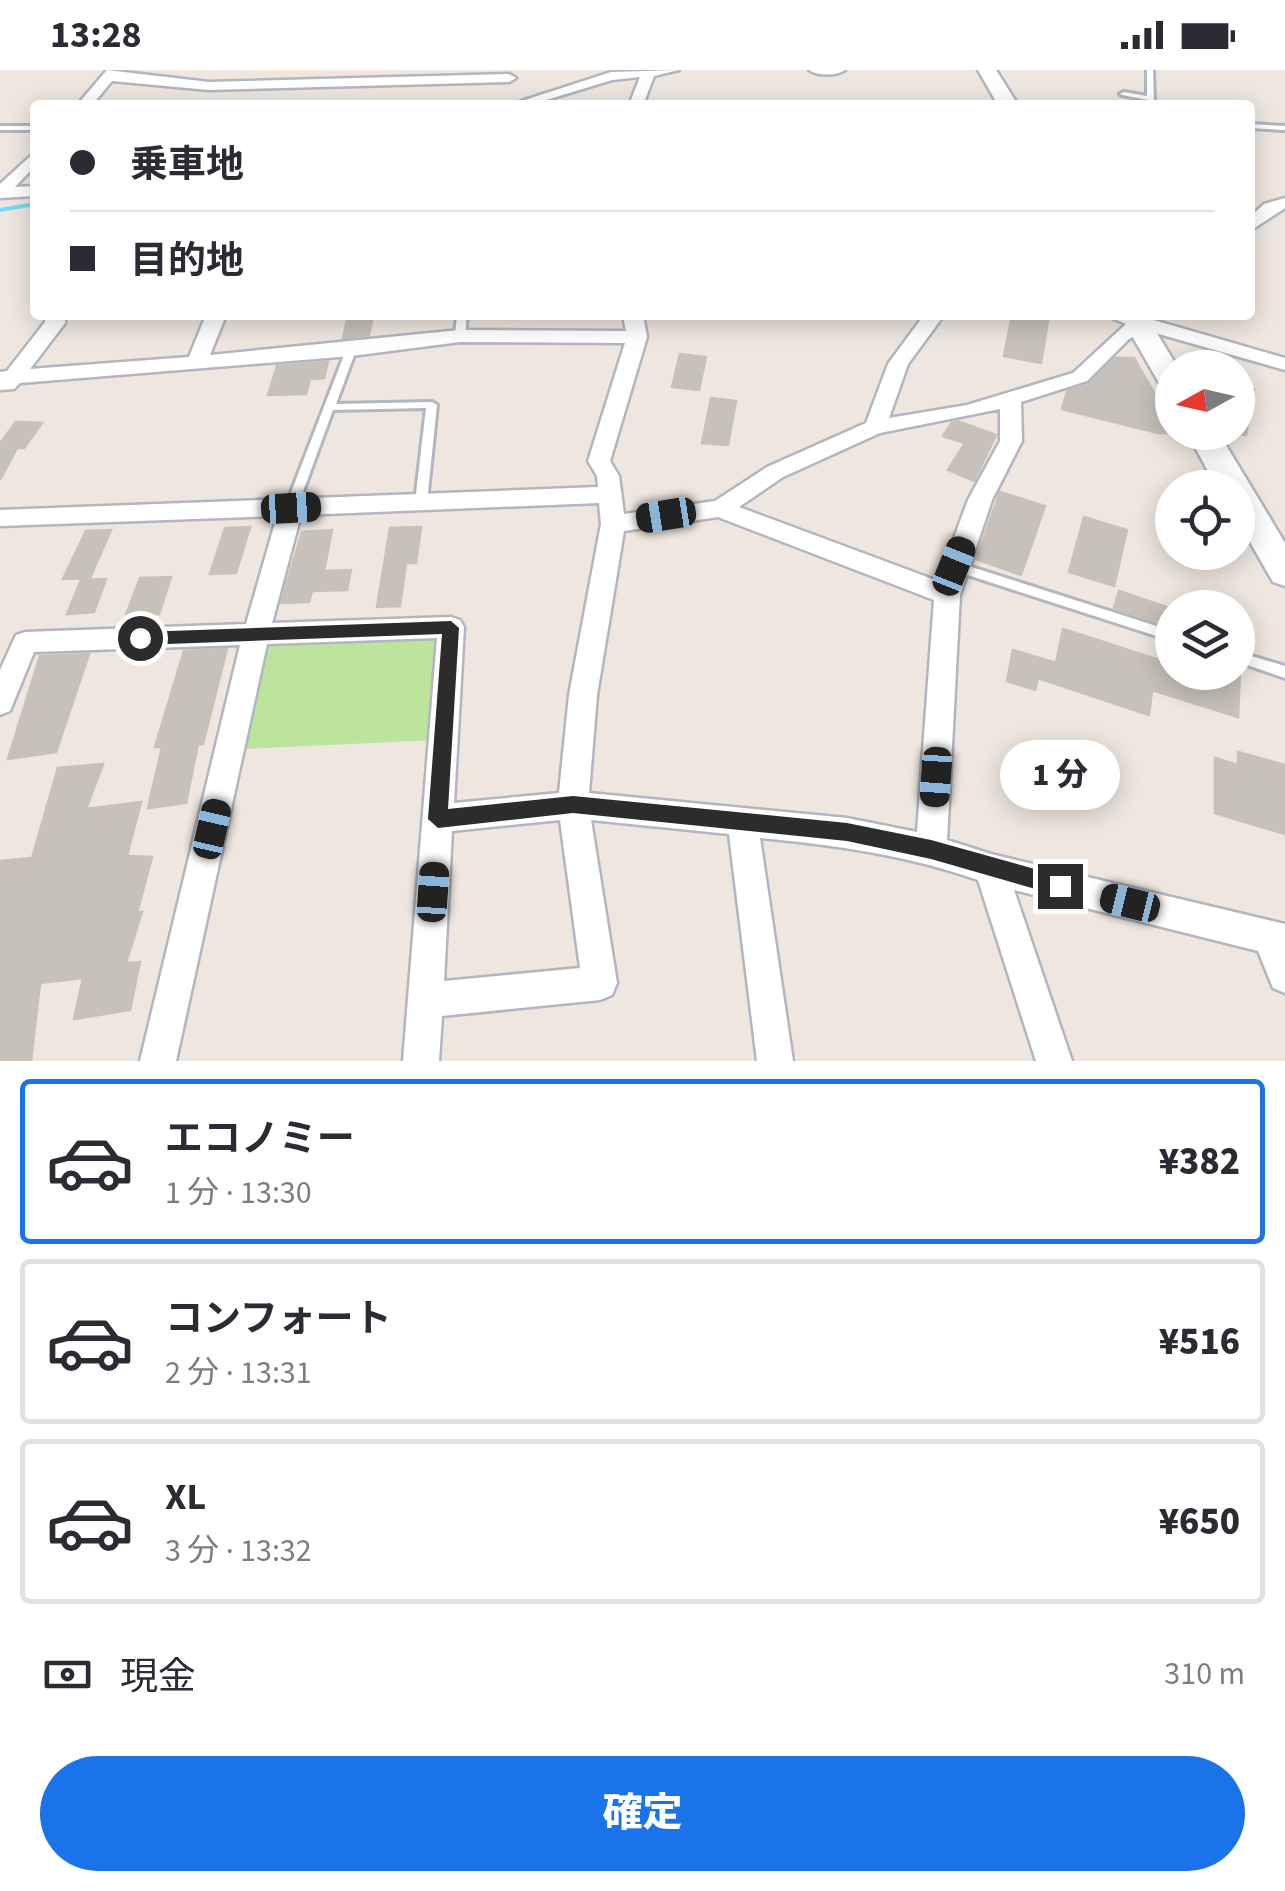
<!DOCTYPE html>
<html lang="ja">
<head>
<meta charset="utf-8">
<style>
	:root { --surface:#fff; --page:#f2f2f3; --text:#2b2b33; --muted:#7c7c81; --line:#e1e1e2; --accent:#1a73e8 }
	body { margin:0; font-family:"Source Sans 3","Noto Sans JP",sans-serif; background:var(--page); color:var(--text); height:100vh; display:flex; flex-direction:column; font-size:38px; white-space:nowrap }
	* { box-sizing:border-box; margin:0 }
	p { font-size:32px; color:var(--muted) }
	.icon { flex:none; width:55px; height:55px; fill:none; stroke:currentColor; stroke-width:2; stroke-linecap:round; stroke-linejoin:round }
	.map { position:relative; height:991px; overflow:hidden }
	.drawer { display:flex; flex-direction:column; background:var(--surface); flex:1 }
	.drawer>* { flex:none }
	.top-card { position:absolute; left:30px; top:30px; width:1225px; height:220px; border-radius:10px; box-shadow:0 5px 25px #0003; display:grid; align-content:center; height:220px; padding:0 40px; background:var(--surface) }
	.needle { width:65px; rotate:262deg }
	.controls { position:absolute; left:1155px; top:280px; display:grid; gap:20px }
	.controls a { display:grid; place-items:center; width:100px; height:100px; border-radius:50%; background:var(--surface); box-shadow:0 5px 25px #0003; font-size:50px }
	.end { position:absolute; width:45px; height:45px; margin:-22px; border:12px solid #2c2c2c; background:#fff; box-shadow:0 0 0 5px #fff }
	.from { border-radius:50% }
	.bubble { position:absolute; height:70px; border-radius:35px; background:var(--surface); box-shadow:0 5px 25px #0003; font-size:32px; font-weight:800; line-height:70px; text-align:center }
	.car { position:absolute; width:30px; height:60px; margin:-30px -15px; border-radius:12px; box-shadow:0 0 8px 2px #0007; background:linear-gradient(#222 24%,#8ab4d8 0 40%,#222 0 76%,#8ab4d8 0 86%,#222 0) }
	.top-card b { display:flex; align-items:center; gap:35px; height:95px; font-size:38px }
	.top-card b+b { border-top:2px solid var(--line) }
	.top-card i { width:25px; height:25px; background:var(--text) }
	ul { padding:18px 0 0; list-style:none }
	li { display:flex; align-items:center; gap:30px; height:165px; margin:0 20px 15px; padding:0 20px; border:5px solid var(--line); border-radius:10px }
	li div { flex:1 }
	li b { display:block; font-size:38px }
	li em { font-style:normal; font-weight:800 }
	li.on { border-color:var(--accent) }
	li>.icon { width:90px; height:90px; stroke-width:1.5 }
	.pay { display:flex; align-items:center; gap:25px; height:110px; padding:0 40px; font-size:38px }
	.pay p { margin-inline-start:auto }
	.cta { display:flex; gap:20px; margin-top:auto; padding:20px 40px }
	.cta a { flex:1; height:115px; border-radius:60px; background:var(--accent); color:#fff; font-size:40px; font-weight:800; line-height:115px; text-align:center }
	.status { display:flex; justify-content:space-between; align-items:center; height:70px; padding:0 50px; background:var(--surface); direction:ltr }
	.status svg { height:28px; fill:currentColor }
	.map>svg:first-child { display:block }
	.green { fill:#bde49c }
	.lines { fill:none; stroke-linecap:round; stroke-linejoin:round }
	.stream { stroke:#74dcee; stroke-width:4 }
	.building { fill:#c6c1ba; stroke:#c9c1b8; stroke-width:2.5 }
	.lane-casing { stroke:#b2b6c0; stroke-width:6 }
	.street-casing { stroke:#b2b6c0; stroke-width:5 }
	.secondary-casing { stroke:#b2b6c0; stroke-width:5 }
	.lane { fill:#fff; fill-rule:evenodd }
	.street { fill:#fff; fill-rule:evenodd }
	.secondary { fill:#fff; fill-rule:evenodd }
	.route { fill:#2c2c2c }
</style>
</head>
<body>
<div class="status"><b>13:28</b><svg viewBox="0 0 49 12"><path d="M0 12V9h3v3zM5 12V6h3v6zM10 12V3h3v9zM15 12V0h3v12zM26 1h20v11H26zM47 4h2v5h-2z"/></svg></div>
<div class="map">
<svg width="1285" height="991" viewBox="0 0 1285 991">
	<rect width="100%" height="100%" fill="#eee6df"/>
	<path class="green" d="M 446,567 L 436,670 L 244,679 L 266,571 Z"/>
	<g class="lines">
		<path class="stream" d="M 537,25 L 627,0
			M 513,35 L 519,33
			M 0,140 L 35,134"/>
	</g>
	<path class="building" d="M 348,245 L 373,245 L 369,265 L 343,268 Z
		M 1012,245 L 1049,245 L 1041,293 L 1004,286 Z
		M 680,284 L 706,287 L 699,320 L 672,317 Z
		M 1115,288 L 1134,288 L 1172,354 L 1172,362 L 1177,363 L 1158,363 L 1062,339 L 1067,321 L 1088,315 Z
		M 328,292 L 324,308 L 310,309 L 306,324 L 268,325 L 277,296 Z
		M 1238,314 L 1254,319 L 1246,365 L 1238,364 Z
		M 711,328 L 736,331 L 728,375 L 702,373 Z
		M 957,351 L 996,365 L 974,411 L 948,400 L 965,373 L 943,366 L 952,352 Z
		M 16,352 L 42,353 L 24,378 L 17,378 L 0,410 L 0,373 Z
		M 1000,422 L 1045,436 L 1021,505 L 976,489 Z
		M 1084,447 L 1127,460 L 1114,516 L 1069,502 Z
		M 250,457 L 236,503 L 210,504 L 225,458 Z
		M 421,457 L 416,493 L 406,493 L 400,536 L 377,537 L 390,458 Z
		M 111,460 L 90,508 L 63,509 L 86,461 Z
		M 332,460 L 324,501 L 351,500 L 347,520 L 312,521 L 309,532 L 281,533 L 302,462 Z
		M 171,507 L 159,544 L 126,545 L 140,508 Z
		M 106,509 L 94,542 L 67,544 L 81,510 Z
		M 1119,521 L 1172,539 L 1172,557 L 1114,538 Z
		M 1063,559 L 1172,594 L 1172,602 L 1240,602 L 1238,647 L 1152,620 L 1149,645 L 1038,608 L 1035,620 L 1007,611 L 1013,580 L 1056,593 Z
		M 227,579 L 203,674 L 198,674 L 186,733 L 148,738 L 162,677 L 155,677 L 184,581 Z
		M 89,584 L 56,682 L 8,689 L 40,586 Z
		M 1238,682 L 1285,695 L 1285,764 L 1215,743 L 1215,688 L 1238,695 Z
		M 103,694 L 86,739 L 141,732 L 127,786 L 152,787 L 137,843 L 142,842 L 126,893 L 140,892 L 130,940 L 74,949 L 83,908 L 40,913 L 31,991 L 0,991 L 0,791 L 32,788 L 58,698 Z"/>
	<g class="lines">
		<defs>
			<path id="lane" d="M 1147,0 L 1153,0 L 1154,31 L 1122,25 L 1120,24 L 1124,22 L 1147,26 Z
				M 529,29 L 532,29 L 532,33 L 513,35 Z
				M 1250,54 L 1285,56 L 1285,60 L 1250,58 Z
				M 0,56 L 35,56 L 35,60 L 0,60 Z
				M 457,245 L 467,245 L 465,266 L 460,269 L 455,266 Z
				M 351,277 L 356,280 L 336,334 L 432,332 L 437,335 L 427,432 L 421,436 L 415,432 L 426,338 L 333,340 L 297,438 L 295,441 L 287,441 L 285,438 L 346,280 Z
				M 956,492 L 1172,561 L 1172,571 L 952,500 L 950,497 Z
				M 1238,582 L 1285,596 L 1285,608 L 1238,592 Z"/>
			<path id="street" d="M 107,0 L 209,12 L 509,4 L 516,8 L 509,12 L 209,20 L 112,11 L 92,35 L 77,35 Z
				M 679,0 L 654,6 L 643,35 L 629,35 L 640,7 L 612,10 L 530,35 L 522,31 L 611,2 Z
				M 809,0 L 845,0 C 837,6 817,6 809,0 Z
				M 35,82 L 35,96 L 15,117 L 35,116 L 35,126 L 0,128 L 0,114 Z
				M 1285,128 L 1285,138 L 1250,161 L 1250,147 L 1264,134 Z
				M 45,245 L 65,245 L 65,253 L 30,299 L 189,287 L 206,245 L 226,245 L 210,285 L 460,260 L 626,261 L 623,245 L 643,245 L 647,267 L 610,391 L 619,406 L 624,444 L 715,431 L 767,397 L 866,353 L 888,294 L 924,245 L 944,245 L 908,294 L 889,348 L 967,335 L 1073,303 L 1126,254 L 1105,245 L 1136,245 L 1285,288 L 1285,300 L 1145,260 L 1129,269 L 1087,311 L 1021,332 L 1022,371 L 992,430 L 960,525 L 947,770 L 991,784 L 1285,854 L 1285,923 L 1273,918 L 1258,881 L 1014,820 L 1072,991 L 1036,991 L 978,810 C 907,785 835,775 760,768 L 793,991 L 757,991 L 729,764 L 591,750 L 617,913 L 612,925 L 600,930 L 442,946 L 439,991 L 403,991 L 437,568 L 267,574 L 176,991 L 140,991 L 240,575 L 34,582 L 10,641 L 0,645 L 0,600 L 16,565 L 25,562 L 246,554 L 277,446 L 0,456 L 0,440 L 598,417 L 597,406 L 588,391 L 625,273 L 460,272 L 351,286 L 20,313 L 14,319 L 0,320 L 0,302 L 7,301 L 45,252 ZM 1000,339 L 1000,371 L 968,430 L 938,511 L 739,437 L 783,407 L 880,363 ZM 599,433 L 601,454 L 569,625 L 559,723 L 454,733 L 464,557 L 460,550 L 451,547 L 272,553 L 301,445 ZM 718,447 L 934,530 L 917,762 L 847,748 L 589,723 L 597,625 L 624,461 ZM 560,750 L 580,898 L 444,911 L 452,761 Z"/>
			<path id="secondary" d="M 978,0 L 996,0 L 1018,35 L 998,35 Z
				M 1120,245 L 1146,245 L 1178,298 L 1172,298 L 1172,321 L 1162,318 Z
				M 1187,362 L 1218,362 L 1285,473 L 1285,516 L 1273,512 L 1238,451 L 1238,418 L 1217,418 Z"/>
		</defs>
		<use href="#lane" class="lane-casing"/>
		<use href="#street" class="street-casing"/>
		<use href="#secondary" class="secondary-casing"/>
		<use href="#lane" class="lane"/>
		<use href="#street" class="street"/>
		<use href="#secondary" class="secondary"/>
	</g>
	<path class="route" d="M 451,551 L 459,558 L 448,739 L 573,726 L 847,753 L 931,770 L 1060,806 L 1068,809 L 1071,816 L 1068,823 L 1060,826 L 931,789 L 847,771 L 573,743 L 438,758 L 428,749 L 442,564 L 140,575 L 132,568 L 140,562 Z"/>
</svg>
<div class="controls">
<a><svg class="needle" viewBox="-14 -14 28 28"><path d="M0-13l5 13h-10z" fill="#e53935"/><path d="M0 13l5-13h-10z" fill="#7c7c81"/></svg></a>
<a><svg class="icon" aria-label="locate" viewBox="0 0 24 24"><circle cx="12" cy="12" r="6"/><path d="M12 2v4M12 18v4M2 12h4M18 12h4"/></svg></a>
<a><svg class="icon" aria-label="layers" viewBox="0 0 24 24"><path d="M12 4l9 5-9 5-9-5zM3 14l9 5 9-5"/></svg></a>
</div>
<i class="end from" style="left:140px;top:568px"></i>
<i class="end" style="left:1060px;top:816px"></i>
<div class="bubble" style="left:1000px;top:670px;width:120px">1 分</div>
<i class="car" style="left:291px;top:438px;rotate:87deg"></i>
<i class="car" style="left:666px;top:445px;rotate:261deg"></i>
<i class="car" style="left:954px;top:496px;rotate:22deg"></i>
<i class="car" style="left:936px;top:707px;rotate:184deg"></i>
<i class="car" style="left:212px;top:759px;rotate:13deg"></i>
<i class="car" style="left:433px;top:822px;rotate:4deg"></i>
<i class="car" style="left:1130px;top:833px;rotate:284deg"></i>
<div class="top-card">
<b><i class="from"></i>乗車地</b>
<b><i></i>目的地</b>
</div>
</div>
<section class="drawer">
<ul>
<li class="on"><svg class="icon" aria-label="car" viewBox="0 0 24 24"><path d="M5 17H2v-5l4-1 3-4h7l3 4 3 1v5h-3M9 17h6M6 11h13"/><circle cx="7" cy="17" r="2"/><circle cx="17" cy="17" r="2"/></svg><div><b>エコノミー</b><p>1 分 · 13:30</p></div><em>¥382</em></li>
<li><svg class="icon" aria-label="car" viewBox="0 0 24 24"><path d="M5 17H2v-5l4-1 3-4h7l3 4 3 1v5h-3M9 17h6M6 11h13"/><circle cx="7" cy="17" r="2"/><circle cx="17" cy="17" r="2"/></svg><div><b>コンフォート</b><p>2 分 · 13:31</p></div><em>¥516</em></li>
<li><svg class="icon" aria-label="car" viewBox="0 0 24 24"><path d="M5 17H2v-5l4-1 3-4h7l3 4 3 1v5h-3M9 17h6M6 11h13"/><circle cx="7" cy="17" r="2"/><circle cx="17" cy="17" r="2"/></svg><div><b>XL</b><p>3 分 · 13:32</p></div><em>¥650</em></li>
</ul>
<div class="pay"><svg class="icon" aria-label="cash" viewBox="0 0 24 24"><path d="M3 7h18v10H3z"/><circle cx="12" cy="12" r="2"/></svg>現金<p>310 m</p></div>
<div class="cta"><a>確定</a></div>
</section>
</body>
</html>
